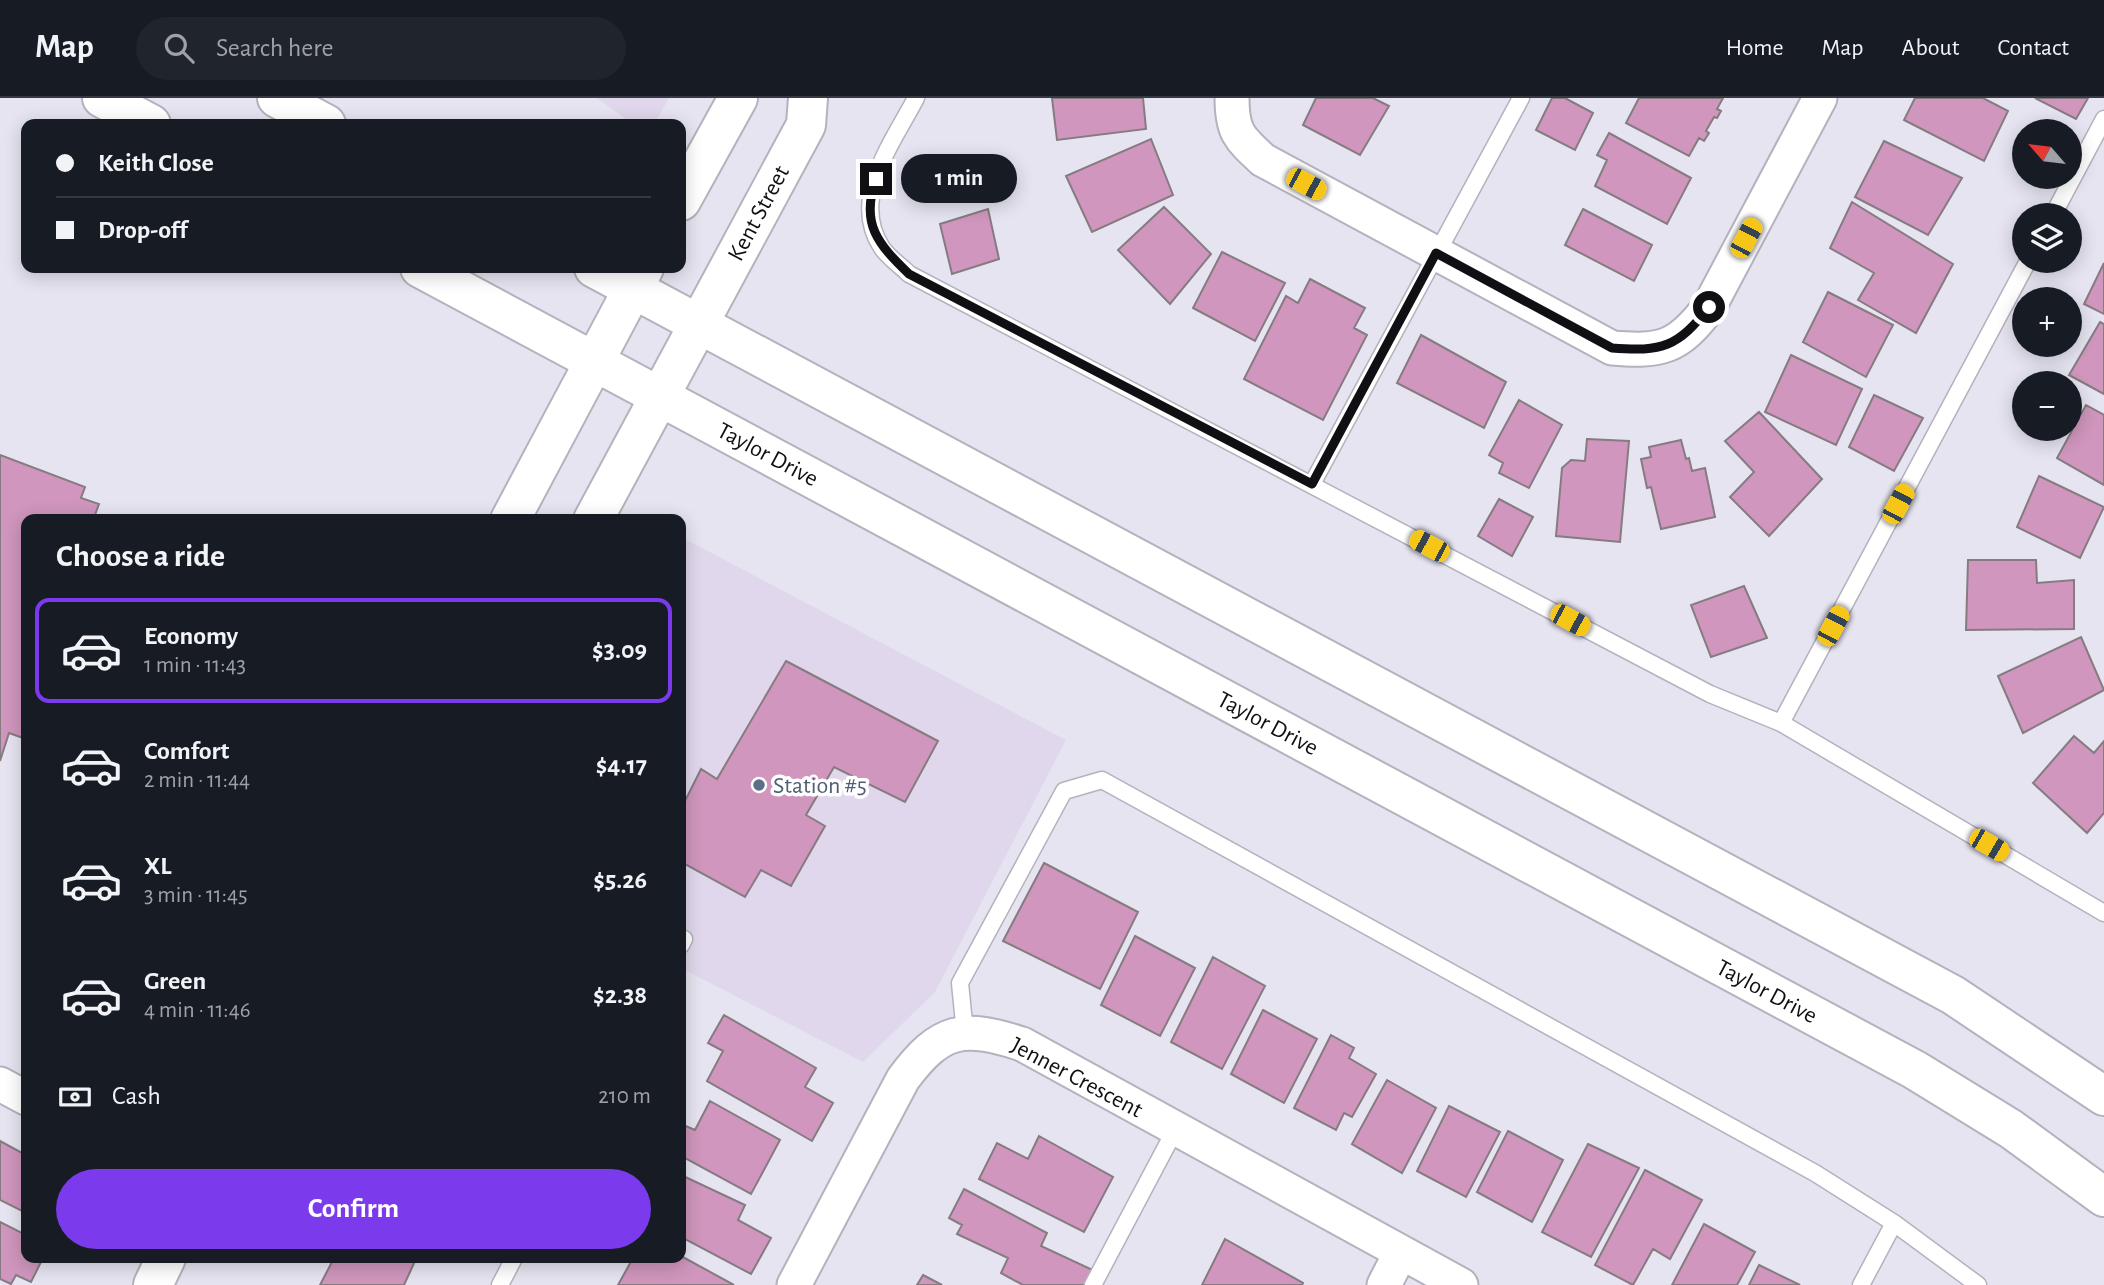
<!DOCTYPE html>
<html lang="en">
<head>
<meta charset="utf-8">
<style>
	:root { --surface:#171b24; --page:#20242c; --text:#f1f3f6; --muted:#9ea1a6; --line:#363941; --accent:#7c3aed }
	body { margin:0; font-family:"Alegreya Sans",sans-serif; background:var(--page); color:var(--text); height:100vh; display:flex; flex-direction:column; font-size:26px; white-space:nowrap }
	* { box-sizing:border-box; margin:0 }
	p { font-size:23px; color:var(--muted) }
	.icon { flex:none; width:38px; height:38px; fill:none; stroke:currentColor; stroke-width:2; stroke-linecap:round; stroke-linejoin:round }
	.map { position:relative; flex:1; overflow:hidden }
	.sheet { position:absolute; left:21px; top:416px; width:665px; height:749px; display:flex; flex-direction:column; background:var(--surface); border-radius:14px; box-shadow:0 4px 18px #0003 }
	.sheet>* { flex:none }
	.hud { position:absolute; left:21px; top:21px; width:665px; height:154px; border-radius:14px; box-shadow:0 4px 18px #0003; display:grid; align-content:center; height:154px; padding:0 35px; background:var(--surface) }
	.needle { width:46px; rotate:298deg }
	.fabs { position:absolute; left:2012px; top:21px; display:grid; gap:14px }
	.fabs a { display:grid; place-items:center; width:70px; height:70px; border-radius:50%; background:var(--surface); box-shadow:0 4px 18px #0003; font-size:35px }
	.end { position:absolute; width:32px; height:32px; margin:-16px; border:9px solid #101014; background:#fff; box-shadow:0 0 0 4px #fff }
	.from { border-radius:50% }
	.bubble { position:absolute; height:49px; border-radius:24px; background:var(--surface); box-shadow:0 4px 18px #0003; font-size:23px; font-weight:700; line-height:49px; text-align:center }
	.car { position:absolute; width:21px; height:42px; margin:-21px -10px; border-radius:9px; box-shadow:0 0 5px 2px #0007; background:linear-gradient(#f5c518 24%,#345 0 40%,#f5c518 0 76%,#345 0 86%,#f5c518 0) }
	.hud b { display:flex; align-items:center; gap:24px; height:66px; font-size:26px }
	.hud b+b { border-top:2px solid var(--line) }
	.hud i { width:18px; height:18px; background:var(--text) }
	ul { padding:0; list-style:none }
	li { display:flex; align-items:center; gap:21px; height:105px; margin:0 14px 10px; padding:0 21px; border:4px solid transparent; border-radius:14px }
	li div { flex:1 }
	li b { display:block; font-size:26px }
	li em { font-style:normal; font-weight:700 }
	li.current { border-color:var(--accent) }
	li>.icon { width:63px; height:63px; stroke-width:1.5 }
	h2 { padding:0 35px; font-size:32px; line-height:84px }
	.pay { display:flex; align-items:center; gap:18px; height:77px; padding:0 35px; font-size:26px }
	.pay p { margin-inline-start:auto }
	.action { display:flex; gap:14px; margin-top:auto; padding:14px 35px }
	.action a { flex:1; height:80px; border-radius:42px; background:var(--accent); color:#fff; font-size:28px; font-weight:700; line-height:80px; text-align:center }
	header { display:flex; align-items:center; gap:42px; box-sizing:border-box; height:98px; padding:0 35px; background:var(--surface); border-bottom:2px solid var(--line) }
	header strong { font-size:33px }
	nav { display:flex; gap:38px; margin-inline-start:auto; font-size:24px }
	.search { width:490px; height:63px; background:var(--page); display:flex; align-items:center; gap:18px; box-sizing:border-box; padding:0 24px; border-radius:38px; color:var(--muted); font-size:26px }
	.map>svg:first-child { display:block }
	.commercial { fill:#e1d7ec }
	.building { fill:#d096bd; stroke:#857b81; stroke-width:2 }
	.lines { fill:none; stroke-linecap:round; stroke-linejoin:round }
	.lane-casing { stroke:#b3b2bd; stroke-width:19 }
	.street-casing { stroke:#b3b2bd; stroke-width:37 }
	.secondary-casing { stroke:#b3b2bd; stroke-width:42 }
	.lane { stroke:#fff; stroke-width:16 }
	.street { stroke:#fff; stroke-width:33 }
	.secondary { stroke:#fff; stroke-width:38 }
	.route { stroke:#101014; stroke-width:9 }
	.service-dot { fill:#5c6f8a; stroke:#fff; stroke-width:2.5 }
	.labels { text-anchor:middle; stroke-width:7; stroke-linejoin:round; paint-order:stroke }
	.street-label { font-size:24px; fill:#101014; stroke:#fff }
	.service-label { font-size:24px; fill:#4e5e75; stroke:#fff; text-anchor:start }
</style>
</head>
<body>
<header>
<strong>Map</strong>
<div class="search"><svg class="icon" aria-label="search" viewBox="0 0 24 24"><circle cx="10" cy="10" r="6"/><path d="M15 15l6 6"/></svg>Search here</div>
<nav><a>Home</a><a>Map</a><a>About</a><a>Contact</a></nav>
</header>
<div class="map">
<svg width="2104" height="1187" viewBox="0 0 2104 1187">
	<rect width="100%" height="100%" fill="#e5e4f0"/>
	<path class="commercial" d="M 597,0 L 669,0 L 654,26 L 633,26 Z
		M 681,439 L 1066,642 L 935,894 L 863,964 L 681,870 Z"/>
	<path class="building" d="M 1052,0 L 1143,0 L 1146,31 L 1057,42 Z
		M 1316,0 L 1373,0 L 1389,8 L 1360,57 L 1303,27 Z
		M 1552,0 L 1565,0 L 1593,15 L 1575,52 L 1536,32 Z
		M 1639,0 L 1723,0 L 1717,11 L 1721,13 L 1717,20 L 1714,19 L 1706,33 L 1709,35 L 1704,43 L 1699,40 L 1689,58 L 1626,25 Z
		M 1915,0 L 1983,0 L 2008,13 L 1984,63 L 1904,22 Z
		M 2035,0 L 2088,0 L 2076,21 Z
		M 1609,35 L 1691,80 L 1667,126 L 1595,88 L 1607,62 L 1597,57 Z
		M 1151,41 L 1173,97 L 1092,134 L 1066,78 Z
		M 1884,43 L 1962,80 L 1928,137 L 1855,99 Z
		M 1852,104 L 1953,166 L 1916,235 L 1858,202 L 1874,175 L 1830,150 Z
		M 1164,109 L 1211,156 L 1170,206 L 1118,152 Z
		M 988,111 L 999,161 L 952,176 L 940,126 Z
		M 1583,111 L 1652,147 L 1634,183 L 1565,147 Z
		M 1222,154 L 1285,185 L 1255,243 L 1193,210 Z
		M 2104,165 L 2104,216 L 2084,206 Z
		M 1310,181 L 1365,210 L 1354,230 L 1367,237 L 1323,322 L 1244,281 L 1286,198 L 1298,205 Z
		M 1828,194 L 1893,227 L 1866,279 L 1803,244 Z
		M 2100,224 L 2104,226 L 2104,296 L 2069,277 Z
		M 1421,237 L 1506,284 L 1484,330 L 1397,285 Z
		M 1791,257 L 1862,291 L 1836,347 L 1765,314 Z
		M 1874,297 L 1923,320 L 1894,373 L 1849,349 Z
		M 1519,302 L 1562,327 L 1529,390 L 1499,375 L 1503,365 L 1489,357 Z
		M 2086,307 L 2104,317 L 2104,387 L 2057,360 Z
		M 1759,314 L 1822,381 L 1769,438 L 1730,399 L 1754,374 L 1725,343 Z
		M 1587,341 L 1629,343 L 1620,444 L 1556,438 L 1562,370 L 1571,362 L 1585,363 Z
		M 1681,342 L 1686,361 L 1689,360 L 1692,373 L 1705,370 L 1715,419 L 1661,431 L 1651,389 L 1647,390 L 1641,361 L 1651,359 L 1649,349 Z
		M 0,357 L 85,389 L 81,400 L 99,406 L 93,422 L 26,422 L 26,641 L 9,635 L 0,663 Z
		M 2039,378 L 2104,409 L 2080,460 L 2017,429 Z
		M 1499,401 L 1533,419 L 1512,458 L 1478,438 Z
		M 1968,462 L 2036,462 L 2037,485 L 2074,482 L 2074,531 L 1966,532 Z
		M 1744,488 L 1767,540 L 1711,559 L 1691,507 Z
		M 2081,539 L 2104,592 L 2023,635 L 1998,578 Z
		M 786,563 L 938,643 L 905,704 L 834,669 L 806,717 L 825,728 L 791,788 L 761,772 L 745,799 L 681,764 L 681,711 L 701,671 L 717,681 Z
		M 2074,638 L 2094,655 L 2104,643 L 2104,715 L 2087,735 L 2033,685 Z
		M 1044,765 L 1138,814 L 1100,891 L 1003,843 Z
		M 1135,838 L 1195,870 L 1160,938 L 1101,907 Z
		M 1213,859 L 1265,888 L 1222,971 L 1171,944 Z
		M 1263,912 L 1317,941 L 1284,1005 L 1231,976 Z
		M 724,917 L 816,970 L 805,989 L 833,1005 L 812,1043 L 707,983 L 723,953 L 708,945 Z
		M 1331,937 L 1354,950 L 1349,960 L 1376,976 L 1352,1019 L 1344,1015 L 1336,1032 L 1294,1010 Z
		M 1387,982 L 1436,1010 L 1402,1075 L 1352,1046 Z
		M 710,1003 L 780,1042 L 751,1096 L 681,1058 L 681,1026 L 695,1032 Z
		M 1449,1008 L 1500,1034 L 1466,1099 L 1417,1073 Z
		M 1508,1033 L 1563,1062 L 1532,1124 L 1477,1094 Z
		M 1039,1038 L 1113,1079 L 1084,1134 L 979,1081 L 997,1045 L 1028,1061 Z
		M 0,1043 L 26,1057 L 26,1115 L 0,1102 Z
		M 1588,1046 L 1639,1070 L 1591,1159 L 1542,1134 Z
		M 1645,1072 L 1702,1102 L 1670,1161 L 1653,1151 L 1633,1187 L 1595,1167 Z
		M 681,1077 L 745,1107 L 738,1122 L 771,1140 L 751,1176 L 681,1139 Z
		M 964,1091 L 1047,1135 L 1041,1148 L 1099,1175 L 1093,1187 L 1023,1187 L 1001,1175 L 1008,1160 L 957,1136 L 962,1127 L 949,1120 Z
		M 0,1124 L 26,1137 L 26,1160 L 43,1160 L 31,1184 L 16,1177 L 11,1186 L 0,1181 Z
		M 1704,1126 L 1755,1154 L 1737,1187 L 1672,1187 Z
		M 1225,1141 L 1303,1185 L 1302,1187 L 1202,1187 Z
		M 681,1158 L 734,1187 L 618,1187 L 633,1160 L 681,1160 Z
		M 334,1160 L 410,1160 L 415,1163 L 404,1187 L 320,1187 Z
		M 1759,1167 L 1800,1187 L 1749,1187 Z
		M 923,1177 L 942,1187 L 917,1187 Z"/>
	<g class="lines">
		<defs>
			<path id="lane" d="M 916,0 C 893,44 849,101 882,150 C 889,160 901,168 909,176 L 1710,596 L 1781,625 L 2104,815
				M 2053,117 L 2104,21
				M 1312,386 L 1521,0
				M 1781,625 L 2028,163
				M 681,847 L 684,841
				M 965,935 L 960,885 L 1064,693 L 1102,682 L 1815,1075 L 1894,1125 L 1978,1187
				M 500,1187 L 514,1160
				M 1093,1187 L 1175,1032
				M 1861,1187 L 1894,1125"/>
			<path id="street" d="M 1232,0 C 1232,34 1239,40 1263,62 L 1612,250 C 1662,254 1678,250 1709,209 L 1820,0
				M 0,986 L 26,1000
				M 794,1187 L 903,981 C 941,930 963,927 1022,946 L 1461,1187
				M 1384,1187 L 1401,1154"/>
			<path id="secondary" d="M 102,0 L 151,26
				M 277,0 L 326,26
				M 681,103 L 738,0
				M 420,170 L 1915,972 L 2011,1031 L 2104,1099
				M 594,170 L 1953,897 L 2104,998
				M 510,422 L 644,170
				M 593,422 L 806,27 L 808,0
				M 153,1187 L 166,1160"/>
		</defs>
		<use href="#lane" class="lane-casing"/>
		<use href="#street" class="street-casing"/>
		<use href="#secondary" class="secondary-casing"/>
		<use href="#lane" class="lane"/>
		<use href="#street" class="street"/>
		<use href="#secondary" class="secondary"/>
	</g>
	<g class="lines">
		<path class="route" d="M 876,81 C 860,126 878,146 909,176 L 1312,386 L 1436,155 L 1612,250 C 1662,254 1678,249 1709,209"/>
	</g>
	<circle class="service-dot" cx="759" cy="687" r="7"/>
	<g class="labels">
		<g class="street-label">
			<text transform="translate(758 115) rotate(-62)" y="8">Kent Street</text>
			<text transform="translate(768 356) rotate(28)" y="8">Taylor Drive</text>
			<text transform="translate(1268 625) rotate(28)" y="8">Taylor Drive</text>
			<text transform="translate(1767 893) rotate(28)" y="8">Taylor Drive</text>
			<text transform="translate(1077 979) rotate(28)" y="8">Jenner Crescent</text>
		</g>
		<g class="service-label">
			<text x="773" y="695">Station #5</text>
		</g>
	</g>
</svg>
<div class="fabs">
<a><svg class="needle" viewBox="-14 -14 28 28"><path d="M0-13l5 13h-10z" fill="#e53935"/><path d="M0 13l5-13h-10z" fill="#9ea1a6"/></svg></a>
<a><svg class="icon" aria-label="layers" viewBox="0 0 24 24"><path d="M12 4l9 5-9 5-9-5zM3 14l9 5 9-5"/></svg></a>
<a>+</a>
<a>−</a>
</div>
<i class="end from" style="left:1709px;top:209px"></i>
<i class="end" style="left:876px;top:81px"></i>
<div class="bubble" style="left:901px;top:56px;width:116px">1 min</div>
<i class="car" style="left:1306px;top:86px;rotate:118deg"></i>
<i class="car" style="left:1746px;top:140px;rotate:28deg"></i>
<i class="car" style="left:1898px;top:406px;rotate:28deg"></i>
<i class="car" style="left:1429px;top:448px;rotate:298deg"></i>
<i class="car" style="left:1570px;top:522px;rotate:118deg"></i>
<i class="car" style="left:1833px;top:528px;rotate:28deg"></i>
<i class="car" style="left:1989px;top:747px;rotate:120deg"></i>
<div class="hud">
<b><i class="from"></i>Keith Close</b>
<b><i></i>Drop-off</b>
</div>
<section class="sheet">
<h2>Choose a ride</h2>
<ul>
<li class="current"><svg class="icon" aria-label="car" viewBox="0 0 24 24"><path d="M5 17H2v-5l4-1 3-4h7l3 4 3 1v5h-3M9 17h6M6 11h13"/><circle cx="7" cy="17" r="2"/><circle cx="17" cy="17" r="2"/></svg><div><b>Economy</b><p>1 min · 11:43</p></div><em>$3.09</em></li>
<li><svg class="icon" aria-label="car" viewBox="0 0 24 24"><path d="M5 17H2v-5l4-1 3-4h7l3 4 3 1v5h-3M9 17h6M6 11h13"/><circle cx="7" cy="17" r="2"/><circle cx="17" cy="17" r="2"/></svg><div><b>Comfort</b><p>2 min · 11:44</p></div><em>$4.17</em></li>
<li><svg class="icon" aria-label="car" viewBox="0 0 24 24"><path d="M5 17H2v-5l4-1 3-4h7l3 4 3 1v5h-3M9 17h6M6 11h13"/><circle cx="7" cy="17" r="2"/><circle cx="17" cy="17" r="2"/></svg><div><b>XL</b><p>3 min · 11:45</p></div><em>$5.26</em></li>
<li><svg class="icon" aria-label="car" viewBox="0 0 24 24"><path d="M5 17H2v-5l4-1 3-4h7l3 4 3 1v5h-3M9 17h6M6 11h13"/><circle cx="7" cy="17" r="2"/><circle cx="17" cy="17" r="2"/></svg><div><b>Green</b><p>4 min · 11:46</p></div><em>$2.38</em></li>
</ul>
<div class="pay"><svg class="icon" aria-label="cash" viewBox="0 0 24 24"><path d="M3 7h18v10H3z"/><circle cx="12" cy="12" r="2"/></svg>Cash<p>210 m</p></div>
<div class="action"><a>Confirm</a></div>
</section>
</div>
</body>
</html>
